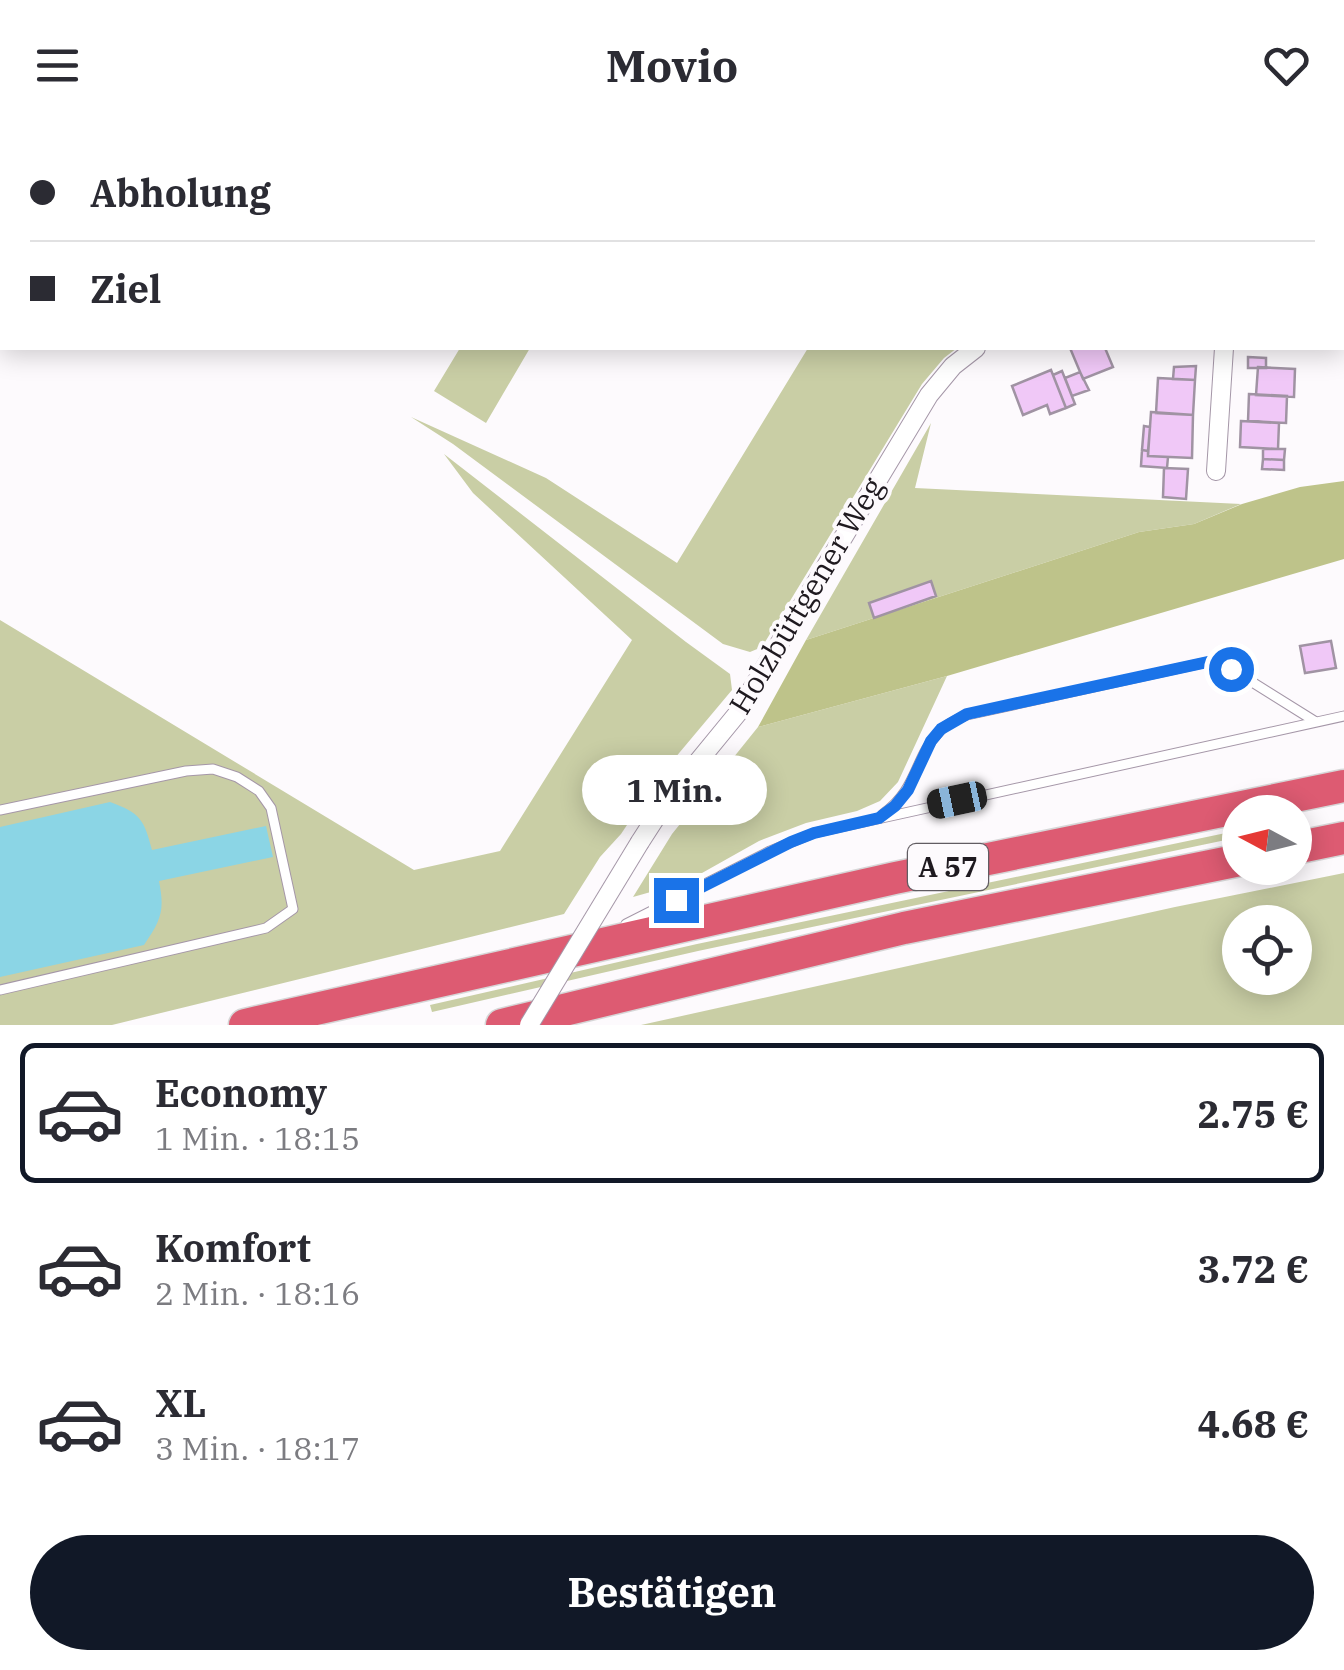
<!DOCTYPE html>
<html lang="de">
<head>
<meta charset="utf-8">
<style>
	:root { --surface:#fff; --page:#f7f7f7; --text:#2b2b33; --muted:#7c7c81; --line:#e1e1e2; --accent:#111827 }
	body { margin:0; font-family:"IBM Plex Serif",serif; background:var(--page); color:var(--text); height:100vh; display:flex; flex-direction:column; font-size:38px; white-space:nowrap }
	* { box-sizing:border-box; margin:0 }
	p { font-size:32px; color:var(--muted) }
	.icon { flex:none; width:55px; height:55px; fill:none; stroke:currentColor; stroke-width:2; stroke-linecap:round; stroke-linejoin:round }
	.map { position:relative; height:895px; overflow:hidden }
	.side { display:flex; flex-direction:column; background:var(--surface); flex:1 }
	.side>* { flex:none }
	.guide { position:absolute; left:0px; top:0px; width:1345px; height:220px; box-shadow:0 5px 25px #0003; display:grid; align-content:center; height:220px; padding:0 30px; background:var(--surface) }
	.needle { width:65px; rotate:277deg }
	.controls { position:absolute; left:1222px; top:665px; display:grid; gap:20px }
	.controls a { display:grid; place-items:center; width:90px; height:90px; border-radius:50%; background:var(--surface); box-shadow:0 5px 25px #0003; font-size:50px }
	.end { position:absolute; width:45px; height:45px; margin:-22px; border:12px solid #1a73e8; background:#fff; box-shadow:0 0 0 5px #fff }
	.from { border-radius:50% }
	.bubble { position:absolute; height:70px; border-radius:35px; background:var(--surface); box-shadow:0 5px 25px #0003; font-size:32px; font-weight:800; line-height:70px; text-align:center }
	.car { position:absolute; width:30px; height:60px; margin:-30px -15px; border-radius:12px; box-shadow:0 0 8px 2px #0007; background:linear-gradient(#222 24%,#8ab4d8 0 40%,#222 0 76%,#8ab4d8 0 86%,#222 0) }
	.guide b { display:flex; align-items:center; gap:35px; height:95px; font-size:38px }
	.guide b+b { border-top:2px solid var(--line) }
	.guide i { width:25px; height:25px; background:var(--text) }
	ul { padding:18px 0 0; list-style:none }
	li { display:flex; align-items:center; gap:30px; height:140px; margin:0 20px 15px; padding:0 10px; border:5px solid transparent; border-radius:15px }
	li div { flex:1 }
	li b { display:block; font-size:38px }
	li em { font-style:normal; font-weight:800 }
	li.on { border-color:var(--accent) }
	li>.icon { width:90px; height:90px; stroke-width:1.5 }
	.button { display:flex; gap:20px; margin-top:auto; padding:20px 30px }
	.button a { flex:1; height:115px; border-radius:60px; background:var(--accent); color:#fff; font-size:40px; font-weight:800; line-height:115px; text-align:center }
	header { display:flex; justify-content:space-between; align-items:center; height:130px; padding:0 30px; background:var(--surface); font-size:45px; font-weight:800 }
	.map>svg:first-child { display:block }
	.green { fill:#c9cea5; fill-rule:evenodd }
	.forest { fill:#bec38a }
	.water { fill:#8bd5e5 }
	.building { fill:#f0c8f7; stroke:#a093a3; stroke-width:2.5 }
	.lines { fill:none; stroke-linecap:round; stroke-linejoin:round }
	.service-casing { stroke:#a597a8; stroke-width:11 }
	.minor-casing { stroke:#a597a8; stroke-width:20 }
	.motorway-casing { stroke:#d6d6d7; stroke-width:35 }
	.service { stroke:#fff; stroke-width:9 }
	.minor { stroke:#fff; stroke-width:18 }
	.motorway { stroke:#dd5b72; stroke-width:32 }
	.minor-bridge-casing { stroke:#a597a8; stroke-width:20; stroke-linecap:butt }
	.minor-bridge { stroke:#fff; stroke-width:18 }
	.route { stroke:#1a73e8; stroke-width:12 }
	.labels { text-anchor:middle; stroke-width:8; stroke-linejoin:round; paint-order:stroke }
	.shield { fill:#fdfafd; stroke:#615c62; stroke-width:2.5 }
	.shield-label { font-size:28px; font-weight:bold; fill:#1e191f }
	.street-label { font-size:30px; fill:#1e191f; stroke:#fdfafd }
</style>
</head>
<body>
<header><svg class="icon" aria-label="menu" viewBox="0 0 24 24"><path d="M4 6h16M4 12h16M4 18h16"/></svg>Movio<svg class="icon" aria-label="heart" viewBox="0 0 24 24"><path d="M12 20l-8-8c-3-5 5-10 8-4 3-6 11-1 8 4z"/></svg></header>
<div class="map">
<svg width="1344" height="895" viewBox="0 0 1344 895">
	<rect width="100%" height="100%" fill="#fdfafd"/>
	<path class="green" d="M 460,218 L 530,218 L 486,293 L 434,261 Z
		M 808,218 L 929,218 L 932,219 L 957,218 L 944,228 L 922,254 L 762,517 L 750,522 L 723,514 L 453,314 L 411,287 L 546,348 L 677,433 Z
		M 931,293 L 915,358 L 1241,374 L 1194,394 L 1139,402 L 806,510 Z
		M 444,324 L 686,512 L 730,544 L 732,560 L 659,647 L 621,704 L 600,727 L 564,784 L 112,895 L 0,895 L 0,490 L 414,740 L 500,721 L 632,510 L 473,363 Z
		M 947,546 L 898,652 L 880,671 L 857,681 L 806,693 L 759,711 L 686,752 L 633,767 L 672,704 L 758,597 Z
		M 1240,700 L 1240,707 L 698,821 L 432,882 L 430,875 L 697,814 Z
		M 1344,743 L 1344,895 L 641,895 L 1175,777 ZM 1240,792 L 1295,792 L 1295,848 L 1240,848 Z"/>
	<path class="forest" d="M 1344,351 L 1344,429 L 947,546 L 758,597 L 806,510 L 1139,402 L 1194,394 L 1242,374 L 1300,357 Z"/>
	<path class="water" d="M 110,672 C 140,683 144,689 152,720 L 266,696 L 273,727 L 159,751 C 165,781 161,790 144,815 L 0,847 L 0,697 Z"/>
	<path class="building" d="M 1070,218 L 1105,218 L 1113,237 L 1083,249 Z
		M 1248,227 L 1266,228 L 1266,238 L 1248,238 Z
		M 1196,236 L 1195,250 L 1173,249 L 1174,237 Z
		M 1258,237 L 1295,239 L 1294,267 L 1256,265 Z
		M 1051,240 L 1066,278 L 1050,284 L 1047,275 L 1023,285 L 1012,256 Z
		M 1062,241 L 1075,274 L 1066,278 L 1053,245 Z
		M 1080,242 L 1089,260 L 1072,266 L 1065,248 Z
		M 1158,248 L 1195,250 L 1193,285 L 1156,283 Z
		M 1249,264 L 1287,266 L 1286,293 L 1248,291 Z
		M 1151,282 L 1193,285 L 1192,328 L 1148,326 Z
		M 1241,291 L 1279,293 L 1278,319 L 1240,317 Z
		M 1144,296 L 1150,297 L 1148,321 L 1142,320 Z
		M 1263,319 L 1285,319 L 1284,330 L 1263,329 Z
		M 1142,320 L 1148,321 L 1148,326 L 1168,327 L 1167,338 L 1141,336 Z
		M 1263,329 L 1284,330 L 1284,340 L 1262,339 Z
		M 1164,338 L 1188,339 L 1186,369 L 1163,367 Z
		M 931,451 L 936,466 L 874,488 L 869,473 Z
		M 1331,511 L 1336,538 L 1305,543 L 1300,516 Z"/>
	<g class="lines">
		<defs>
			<path id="service" d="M 0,680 L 186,641 L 213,639 L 237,647 L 259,661 L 271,678 L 293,779 L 266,798 L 0,860
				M 883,684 C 918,659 914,628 939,602 C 946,594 957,589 967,585 L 1217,530 L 1316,592
				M 626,794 L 770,721 L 814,703 L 1344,586"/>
			<path id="minor" d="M 1005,0 L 1006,2
				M 1342,64 L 1344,63
				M 1216,341 L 1224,218
				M 640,712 L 669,667 L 737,584 L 929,265 L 953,236 L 976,218"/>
			<path id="motorway" d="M 1295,718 L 1344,708
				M 245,895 L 895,748 L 1344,656
				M 502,895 L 904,798 L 1240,730"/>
		</defs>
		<use href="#service" class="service-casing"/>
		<use href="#minor" class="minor-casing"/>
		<use href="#motorway" class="motorway-casing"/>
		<use href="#service" class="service"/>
		<use href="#minor" class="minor"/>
		<use href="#motorway" class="motorway"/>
		<defs>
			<path id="minor-bridge" d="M 529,895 L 640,712"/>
		</defs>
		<use href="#minor-bridge" class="minor-bridge-casing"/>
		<use href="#minor-bridge" class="minor-bridge"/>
	</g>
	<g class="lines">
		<path class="route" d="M 676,770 L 791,712 L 814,703 L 879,688 L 895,676 L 908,660 L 931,611 L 941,599 L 967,584 L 1217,530 L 1231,539"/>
	</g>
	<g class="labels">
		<rect class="shield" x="908" y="714" width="80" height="46" rx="8"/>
		<g class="shield-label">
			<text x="948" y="747">A 57</text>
		</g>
		<g class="street-label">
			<text transform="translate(807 466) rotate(-59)" y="10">Holzbüttgener Weg</text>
		</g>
	</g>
</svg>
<div class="controls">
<a><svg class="needle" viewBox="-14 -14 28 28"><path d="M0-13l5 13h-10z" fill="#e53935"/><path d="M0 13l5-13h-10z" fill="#7c7c81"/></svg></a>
<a><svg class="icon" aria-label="locate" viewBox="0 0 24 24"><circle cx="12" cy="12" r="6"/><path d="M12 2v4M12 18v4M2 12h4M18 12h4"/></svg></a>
</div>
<i class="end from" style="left:1231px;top:539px"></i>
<i class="end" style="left:676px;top:770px"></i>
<div class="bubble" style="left:582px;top:625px;width:185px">1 Min.</div>
<i class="car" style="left:957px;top:670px;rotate:258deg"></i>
<div class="guide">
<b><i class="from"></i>Abholung</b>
<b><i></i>Ziel</b>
</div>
</div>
<section class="side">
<ul>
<li class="on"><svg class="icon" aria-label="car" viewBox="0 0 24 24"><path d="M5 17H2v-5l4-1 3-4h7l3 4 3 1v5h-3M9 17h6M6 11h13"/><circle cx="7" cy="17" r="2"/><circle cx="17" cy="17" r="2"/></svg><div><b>Economy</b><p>1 Min. · 18:15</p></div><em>2.75 €</em></li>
<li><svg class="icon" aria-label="car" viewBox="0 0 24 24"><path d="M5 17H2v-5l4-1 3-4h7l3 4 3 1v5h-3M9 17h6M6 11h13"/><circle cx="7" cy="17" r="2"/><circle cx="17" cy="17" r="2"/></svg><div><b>Komfort</b><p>2 Min. · 18:16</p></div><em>3.72 €</em></li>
<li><svg class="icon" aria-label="car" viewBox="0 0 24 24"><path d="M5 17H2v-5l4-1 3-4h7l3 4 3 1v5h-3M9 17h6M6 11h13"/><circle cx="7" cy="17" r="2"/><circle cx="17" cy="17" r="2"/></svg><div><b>XL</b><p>3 Min. · 18:17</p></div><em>4.68 €</em></li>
</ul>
<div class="button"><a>Bestätigen</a></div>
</section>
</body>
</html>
